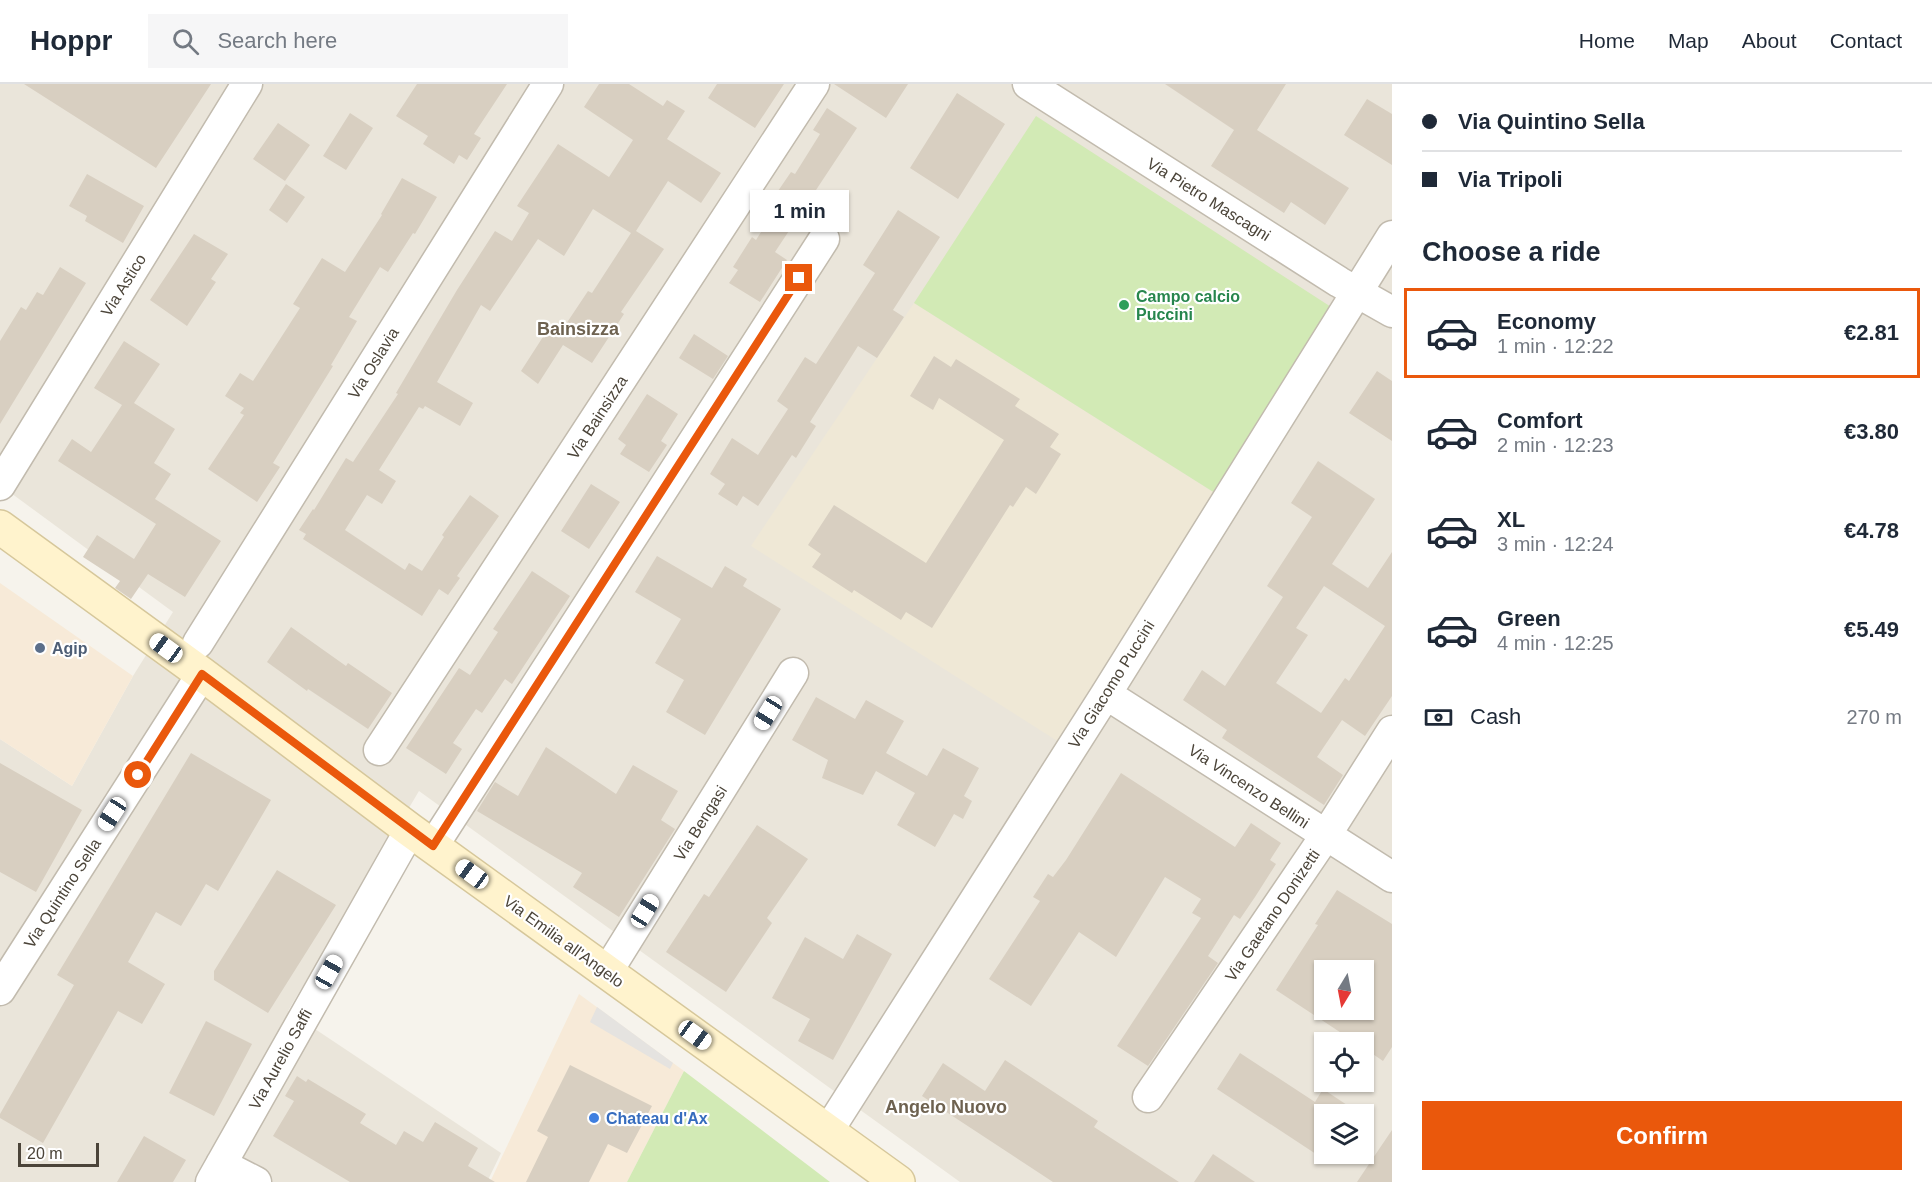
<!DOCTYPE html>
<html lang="en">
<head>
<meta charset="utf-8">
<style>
	:root { --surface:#fff; --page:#f6f6f7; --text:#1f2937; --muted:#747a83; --line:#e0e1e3; --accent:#ea580c }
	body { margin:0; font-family:Arial,sans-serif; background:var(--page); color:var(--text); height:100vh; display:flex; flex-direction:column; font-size:22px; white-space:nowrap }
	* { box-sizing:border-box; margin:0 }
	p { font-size:20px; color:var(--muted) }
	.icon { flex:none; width:33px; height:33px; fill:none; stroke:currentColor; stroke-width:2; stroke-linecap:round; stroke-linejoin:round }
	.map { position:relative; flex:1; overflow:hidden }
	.details { display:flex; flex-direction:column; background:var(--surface); width:540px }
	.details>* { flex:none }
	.banner { display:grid; align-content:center; height:132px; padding:0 30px; background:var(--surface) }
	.needle { width:39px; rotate:190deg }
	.fabs { position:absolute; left:1314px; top:876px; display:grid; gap:12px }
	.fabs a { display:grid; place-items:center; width:60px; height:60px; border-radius:0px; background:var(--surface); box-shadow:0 2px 4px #0004; font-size:30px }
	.scale { position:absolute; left:18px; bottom:15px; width:81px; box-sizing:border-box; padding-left:6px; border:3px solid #4b4439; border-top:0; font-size:16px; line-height:21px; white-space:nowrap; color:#4b4439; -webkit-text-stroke:4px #fff; paint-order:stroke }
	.end { position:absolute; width:27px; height:27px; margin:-14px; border:8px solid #ea580c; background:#fff; box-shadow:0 0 0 3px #fff }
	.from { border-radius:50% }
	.bubble { position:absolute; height:42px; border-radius:0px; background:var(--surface); box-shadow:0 2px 4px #0004; font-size:20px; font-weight:600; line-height:42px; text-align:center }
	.car { position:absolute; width:18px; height:36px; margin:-18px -9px; border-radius:8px; box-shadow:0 0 4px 2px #0007; background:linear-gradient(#fff 24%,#345 0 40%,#fff 0 76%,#345 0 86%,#fff 0) }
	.banner b { display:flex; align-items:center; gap:21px; height:57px; font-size:22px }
	.banner b+b { border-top:2px solid var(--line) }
	.banner i { width:15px; height:15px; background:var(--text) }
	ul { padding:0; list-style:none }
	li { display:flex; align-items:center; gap:18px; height:90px; margin:0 12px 9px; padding:0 18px; border:3px solid transparent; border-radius:0px }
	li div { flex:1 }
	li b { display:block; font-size:22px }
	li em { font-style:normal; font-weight:600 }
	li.on { border-color:var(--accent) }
	li>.icon { width:54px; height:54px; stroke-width:1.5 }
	h2 { padding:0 30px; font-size:27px; line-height:72px }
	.pay { display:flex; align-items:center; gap:15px; height:66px; padding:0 30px; font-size:22px }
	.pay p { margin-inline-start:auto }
	.action { display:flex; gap:12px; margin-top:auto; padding:12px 30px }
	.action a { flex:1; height:69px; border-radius:0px; background:var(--accent); color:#fff; font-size:24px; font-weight:600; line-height:69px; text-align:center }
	header { display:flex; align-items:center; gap:36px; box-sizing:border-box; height:84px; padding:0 30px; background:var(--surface); border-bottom:2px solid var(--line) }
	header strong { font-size:28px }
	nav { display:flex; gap:33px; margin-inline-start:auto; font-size:21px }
	.search { width:420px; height:54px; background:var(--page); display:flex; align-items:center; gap:15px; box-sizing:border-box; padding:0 21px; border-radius:0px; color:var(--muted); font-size:22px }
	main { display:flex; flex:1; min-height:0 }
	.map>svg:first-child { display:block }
	.residential { fill:#eae5da; fill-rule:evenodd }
	.commercial { fill:#f7ead8 }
	.education { fill:#efe8d6 }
	.green { fill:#d2eab5 }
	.parking { fill:#e5e3e0 }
	.building { fill:#d8cfc1; fill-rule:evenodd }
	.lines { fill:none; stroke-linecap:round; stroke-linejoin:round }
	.street-casing { stroke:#c2bbae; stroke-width:33 }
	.secondary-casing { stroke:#d6c79b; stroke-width:36 }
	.street { stroke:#fff; stroke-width:30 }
	.secondary { stroke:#fff3cd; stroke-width:33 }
	.route { stroke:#ea580c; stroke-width:8 }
	.leisure-dot { fill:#2e9e5b; stroke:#fff; stroke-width:2 }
	.service-dot { fill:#5c6f8a; stroke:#fff; stroke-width:2 }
	.shop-dot { fill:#3f7fe0; stroke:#fff; stroke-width:2 }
	.labels { text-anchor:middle; stroke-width:4.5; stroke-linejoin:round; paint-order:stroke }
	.street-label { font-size:16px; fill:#4b4439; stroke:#fff }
	.leisure-label { font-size:16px; font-weight:bold; fill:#27864d; stroke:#fff; text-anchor:start }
	.service-label { font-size:16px; font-weight:bold; fill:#4e5e75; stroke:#fff; text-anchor:start }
	.shop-label { font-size:16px; font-weight:bold; fill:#366cbe; stroke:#fff; text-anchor:start }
	.neighbourhood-label { font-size:18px; font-weight:bold; fill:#6e6250; stroke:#fff }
</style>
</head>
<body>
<header>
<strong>Hoppr</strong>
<div class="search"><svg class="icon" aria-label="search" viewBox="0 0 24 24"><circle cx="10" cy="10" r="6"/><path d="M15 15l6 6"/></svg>Search here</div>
<nav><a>Home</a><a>Map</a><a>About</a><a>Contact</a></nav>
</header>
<main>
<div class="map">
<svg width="1392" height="1098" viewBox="0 0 1392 1098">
	<rect width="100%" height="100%" fill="#f6f3ec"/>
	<path class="residential" d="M 0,0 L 1392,0 L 1392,1098 L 960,1098 L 419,707 L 288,927 L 501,1069 L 487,1098 L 0,1098 L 0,655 L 72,702 L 133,592 L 173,528 L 0,401 ZM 1324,886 L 1364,886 L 1364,926 L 1324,926 ZM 1324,958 L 1364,958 L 1364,998 L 1324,998 ZM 1324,1030 L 1364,1030 L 1364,1070 L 1324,1070 Z"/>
	<path class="commercial" d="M 0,499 L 133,592 L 72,702 L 0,655 Z
		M 579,910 L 684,987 L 627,1098 L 490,1098 Z"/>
	<path class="education" d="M 914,219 L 1226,416 L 1070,665 L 751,462 Z"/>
	<path class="green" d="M 1036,32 L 1342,230 L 1226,416 L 914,219 Z
		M 684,987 L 830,1098 L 627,1098 Z"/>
	<path class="parking" d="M 597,923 L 673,979 L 670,985 L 590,938 Z"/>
	<path class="building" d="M 24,0 L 211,0 L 156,84 Z
		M 417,0 L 507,0 L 474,50 L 481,54 L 467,76 L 459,71 L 454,80 L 423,60 L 428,52 L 396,32 Z
		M 599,0 L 629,0 L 663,22 L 667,16 L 685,27 L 667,55 L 721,89 L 701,119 L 668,97 L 636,147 L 664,165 L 621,228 L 624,230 L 592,279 L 563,261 L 538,300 L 521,287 L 550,242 L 560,249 L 588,207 L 592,209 L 631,149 L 593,125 L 564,172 L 538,155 L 490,227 L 481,221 L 437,298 L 473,319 L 460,342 L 425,322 L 423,325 L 419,323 L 379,386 L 396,397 L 382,420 L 367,411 L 345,446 L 405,486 L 409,479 L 422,487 L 444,453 L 442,451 L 470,411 L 499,432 L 457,492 L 460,494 L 448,511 L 439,505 L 422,532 L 303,455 L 306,450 L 299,446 L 313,425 L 314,426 L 346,374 L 353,378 L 398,310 L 396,309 L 457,206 L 495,147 L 512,157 L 529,129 L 517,122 L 558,60 L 609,93 L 633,56 L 584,23 Z
		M 717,0 L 784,0 L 755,44 L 708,14 Z
		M 834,0 L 908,0 L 886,34 Z
		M 1165,0 L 1286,0 L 1257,46 L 1349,104 L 1325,141 L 1291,118 L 1284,129 L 1211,82 L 1234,46 Z
		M 957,9 L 1005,40 L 958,115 L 910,84 Z
		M 1367,15 L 1392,30 L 1392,81 L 1344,51 Z
		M 827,24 L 857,44 L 775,168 L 787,176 L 760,218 L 729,199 L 738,186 L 733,183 L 752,153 L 756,156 L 784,111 L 778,107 L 791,88 L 795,90 L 820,50 L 813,46 Z
		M 350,29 L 373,44 L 346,86 L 323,72 Z
		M 278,39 L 310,61 L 285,97 L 253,75 Z
		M 87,90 L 144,122 L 123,159 L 85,137 L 87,132 L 69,122 Z
		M 402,94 L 437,113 L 415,150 L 413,149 L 388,188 L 380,183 L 349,233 L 357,237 L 331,281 L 333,282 L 273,379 L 280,383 L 257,418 L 208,385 L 244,331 L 240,329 L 244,324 L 225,312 L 240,289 L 253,297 L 300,224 L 293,220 L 322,174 L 345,188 L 382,131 L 381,130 Z
		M 286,100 L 305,113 L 287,139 L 269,126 Z
		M 898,126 L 940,153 L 893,226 L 904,233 L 877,274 L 858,262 L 810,338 L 816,342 L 796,374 L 792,371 L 758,422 L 743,412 L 737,422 L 718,410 L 725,400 L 710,390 L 732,354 L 758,371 L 788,325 L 777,317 L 805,273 L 816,280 L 875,189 L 863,181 Z
		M 194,150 L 228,170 L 211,195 L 216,198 L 187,242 L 150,216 Z
		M 60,183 L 86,199 L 0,340 L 0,257 L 21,223 L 26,226 L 37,208 L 43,211 Z
		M 694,250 L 728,272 L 713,295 L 679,274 Z
		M 124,257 L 160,280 L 134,319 L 175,345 L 154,379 L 171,390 L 155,415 L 221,457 L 185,513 L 148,490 L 131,515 L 115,504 L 120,497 L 83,473 L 97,451 L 134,475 L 156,440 L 58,377 L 72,355 L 91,368 L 122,321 L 94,304 Z
		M 934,272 L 951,283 L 956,275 L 1020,315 L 1015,322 L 1059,350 L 1050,363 L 1061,370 L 1036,410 L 1026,403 L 1013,423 L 1010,421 L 932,544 L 906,528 L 901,536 L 854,506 L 852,509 L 812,483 L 821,470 L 808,461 L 834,421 L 926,479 L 1004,356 L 939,314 L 933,326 L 910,312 Z
		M 1377,287 L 1392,297 L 1392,357 L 1349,329 Z
		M 647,310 L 678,330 L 661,357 L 667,361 L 649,388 L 620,370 L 626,361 L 618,355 Z
		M 1318,377 L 1375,415 L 1332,480 L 1368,504 L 1392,468 L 1392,612 L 1365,652 L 1342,636 L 1317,673 L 1343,691 L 1324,721 L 1222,654 L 1227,646 L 1183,616 L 1202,586 L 1225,602 L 1283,513 L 1267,502 L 1312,433 L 1291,419 ZM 1324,502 L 1385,542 L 1349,597 L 1345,594 L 1321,629 L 1276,599 L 1308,551 L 1296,544 Z
		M 591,400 L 620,418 L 589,465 L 561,447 Z
		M 657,472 L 712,504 L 725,482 L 747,495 L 743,502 L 781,525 L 705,651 L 666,628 L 684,596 L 655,579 L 681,535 L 635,508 Z
		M 532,487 L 570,512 L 512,600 L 505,595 L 482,629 L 476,625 L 453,659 L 462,665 L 446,690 L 406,664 L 459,584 L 470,591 L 498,548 L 493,545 Z
		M 291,543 L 346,582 L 348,579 L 392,609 L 368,645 L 308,605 L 307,607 L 267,578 Z
		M 816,613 L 855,635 L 866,616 L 904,637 L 886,669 L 927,692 L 943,664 L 979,684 L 964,712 L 972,717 L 963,735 L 954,730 L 935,763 L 897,741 L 915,709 L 876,687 L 863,711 L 822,694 L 828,676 L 792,656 Z
		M 546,663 L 616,710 L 633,681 L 678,707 L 661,736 L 675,745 L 619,833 L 573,803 L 582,789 L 477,727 L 495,698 L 518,712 Z
		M 191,669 L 271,716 L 218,807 L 206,800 L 181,842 L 156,828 L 128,878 L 165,900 L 142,940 L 118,927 L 43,1059 L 0,1034 L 0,1030 L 74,901 L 57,891 Z
		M 0,679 L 82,726 L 36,808 L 0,788 Z
		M 1121,689 L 1235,763 L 1251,739 L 1281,759 L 1270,776 L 1276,780 L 1255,813 L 1240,835 L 1234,831 L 1208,872 L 1218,879 L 1148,982 L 1117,962 L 1201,834 L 1192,829 L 1201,815 L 1165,793 L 1116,873 L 1079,848 L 1031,922 L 989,895 L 1040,817 L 1033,813 L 1048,790 L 1053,793 L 1066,776 Z
		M 757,741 L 808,775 L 767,834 L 772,839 L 726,908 L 666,868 L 704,810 L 709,813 Z
		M 277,786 L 336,821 L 268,929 L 214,896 L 214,887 Z
		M 1337,806 L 1392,840 L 1392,963 L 1383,977 L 1364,964 L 1364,958 L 1355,958 L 1276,906 L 1318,841 L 1315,840 ZM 1324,886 L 1364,886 L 1364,926 L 1324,926 Z
		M 857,850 L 892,870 L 833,976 L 798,957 L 810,935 L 772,914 L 805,853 L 843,875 Z
		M 206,937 L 252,960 L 214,1032 L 169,1009 Z
		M 1240,969 L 1315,1018 L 1323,1005 L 1353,1025 L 1350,1030 L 1324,1030 L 1325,1070 L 1322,1074 L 1217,1005 Z
		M 1005,976 L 1098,1037 L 1094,1043 L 1179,1098 L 1053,1098 L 922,1012 L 943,979 L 985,1007 Z
		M 570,981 L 652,1022 L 627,1069 L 608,1060 L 589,1098 L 526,1098 L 548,1053 L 537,1047 Z
		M 297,992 L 306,998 L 308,995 L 366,1030 L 360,1039 L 396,1061 L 404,1047 L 423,1058 L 435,1038 L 478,1064 L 468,1082 L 495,1098 L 350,1098 L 273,1052 L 294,1017 L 285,1012 Z
		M 1392,1046 L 1392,1098 L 1357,1098 L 1371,1077 Z
		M 144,1052 L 186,1076 L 173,1098 L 117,1098 Z
		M 1213,1070 L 1255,1098 L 1194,1098 Z"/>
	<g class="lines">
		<defs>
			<path id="street" d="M 1028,0 L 1339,198 L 1392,228
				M 0,401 L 247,0
				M 198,559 L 548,0
				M 1106,610 L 1392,793
				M 379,666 L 814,0
				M 433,762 L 824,155
				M 607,888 L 793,589
				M 0,906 L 202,590
				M 1148,1013 L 1326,751 L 1392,647
				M 828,1047 L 1106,610 L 1392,152
				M 221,1080 L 256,1098
				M 211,1098 L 410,746"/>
			<path id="secondary" d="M 0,443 L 202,590 L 410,746 L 898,1098"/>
		</defs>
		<use href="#street" class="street-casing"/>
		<use href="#secondary" class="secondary-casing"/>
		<use href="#street" class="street"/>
		<use href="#secondary" class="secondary"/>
	</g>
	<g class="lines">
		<path class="route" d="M 138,691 L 202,590 L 433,762 L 799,194"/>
	</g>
	<circle class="leisure-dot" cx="1124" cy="221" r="6"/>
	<circle class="service-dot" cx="40" cy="564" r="6"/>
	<circle class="shop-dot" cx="594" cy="1034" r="6"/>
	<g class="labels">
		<g class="street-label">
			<text transform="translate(1209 115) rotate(32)" y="6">Via Pietro Mascagni</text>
			<text transform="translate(123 201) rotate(-58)" y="6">Via Astico</text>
			<text transform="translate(373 279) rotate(-58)" y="6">Via Oslavia</text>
			<text transform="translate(597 333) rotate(-57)" y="6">Via Bainsizza</text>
			<text transform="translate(1111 600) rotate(-58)" y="6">Via Giacomo Puccini</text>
			<text transform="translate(1249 702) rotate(33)" y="6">Via Vincenzo Bellini</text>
			<text transform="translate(700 739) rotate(-58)" y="6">Via Bengasi</text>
			<text transform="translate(62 809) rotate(-57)" y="6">Via Quintino Sella</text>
			<text transform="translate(1272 831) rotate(-56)" y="6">Via Gaetano Donizetti</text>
			<text transform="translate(564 857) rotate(36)" y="6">Via Emilia all'Angelo</text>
			<text transform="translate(280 975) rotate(-61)" y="6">Via Aurelio Saffi</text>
		</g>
		<g class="leisure-label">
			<text x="1136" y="218">Campo calcio<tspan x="1136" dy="18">Puccini</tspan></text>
		</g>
		<g class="service-label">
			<text x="52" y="570">Agip</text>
		</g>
		<g class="shop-label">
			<text x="606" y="1040">Chateau d'Ax</text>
		</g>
		<g class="neighbourhood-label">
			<text x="578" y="251">Bainsizza</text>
			<text x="946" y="1029">Angelo Nuovo</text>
		</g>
	</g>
</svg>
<div class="fabs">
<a><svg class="needle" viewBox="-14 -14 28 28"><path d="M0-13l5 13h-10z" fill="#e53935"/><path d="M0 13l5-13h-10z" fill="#747a83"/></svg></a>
<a><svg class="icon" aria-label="locate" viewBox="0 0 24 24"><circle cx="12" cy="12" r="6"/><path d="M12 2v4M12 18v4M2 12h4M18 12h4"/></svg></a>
<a><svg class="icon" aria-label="layers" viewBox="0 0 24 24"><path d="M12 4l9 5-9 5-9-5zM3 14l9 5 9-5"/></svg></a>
</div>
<div class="scale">20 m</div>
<i class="end from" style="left:138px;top:691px"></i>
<i class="end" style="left:799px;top:194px"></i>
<div class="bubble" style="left:750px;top:106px;width:99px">1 min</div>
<i class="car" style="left:166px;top:564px;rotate:306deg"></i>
<i class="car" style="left:768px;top:629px;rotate:212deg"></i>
<i class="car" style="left:112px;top:730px;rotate:213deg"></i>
<i class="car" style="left:472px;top:790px;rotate:306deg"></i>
<i class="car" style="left:645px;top:827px;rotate:32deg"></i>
<i class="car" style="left:329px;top:888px;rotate:29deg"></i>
<i class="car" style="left:695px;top:951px;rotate:126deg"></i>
</div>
<section class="details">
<div class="banner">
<b><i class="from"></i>Via Quintino Sella</b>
<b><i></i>Via Tripoli</b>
</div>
<h2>Choose a ride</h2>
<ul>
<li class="on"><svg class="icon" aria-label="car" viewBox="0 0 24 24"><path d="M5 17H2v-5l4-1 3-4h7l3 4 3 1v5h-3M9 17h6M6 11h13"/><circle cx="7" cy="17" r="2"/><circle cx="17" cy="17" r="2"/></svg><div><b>Economy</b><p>1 min · 12:22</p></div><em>€2.81</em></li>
<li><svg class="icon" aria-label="car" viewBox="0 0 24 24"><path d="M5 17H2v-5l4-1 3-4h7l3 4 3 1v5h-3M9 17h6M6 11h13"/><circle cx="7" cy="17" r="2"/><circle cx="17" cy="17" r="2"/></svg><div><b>Comfort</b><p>2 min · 12:23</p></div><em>€3.80</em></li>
<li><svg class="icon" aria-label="car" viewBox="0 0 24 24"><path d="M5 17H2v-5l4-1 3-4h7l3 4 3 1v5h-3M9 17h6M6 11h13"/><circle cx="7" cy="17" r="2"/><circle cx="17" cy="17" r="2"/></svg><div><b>XL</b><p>3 min · 12:24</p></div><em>€4.78</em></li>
<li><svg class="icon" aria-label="car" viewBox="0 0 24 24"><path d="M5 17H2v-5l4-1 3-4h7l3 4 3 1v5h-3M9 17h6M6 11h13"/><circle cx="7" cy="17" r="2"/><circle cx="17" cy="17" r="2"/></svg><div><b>Green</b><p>4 min · 12:25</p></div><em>€5.49</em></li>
</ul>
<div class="pay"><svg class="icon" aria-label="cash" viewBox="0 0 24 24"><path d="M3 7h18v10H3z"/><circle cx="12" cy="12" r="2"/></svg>Cash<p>270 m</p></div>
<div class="action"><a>Confirm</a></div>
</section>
</main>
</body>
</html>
